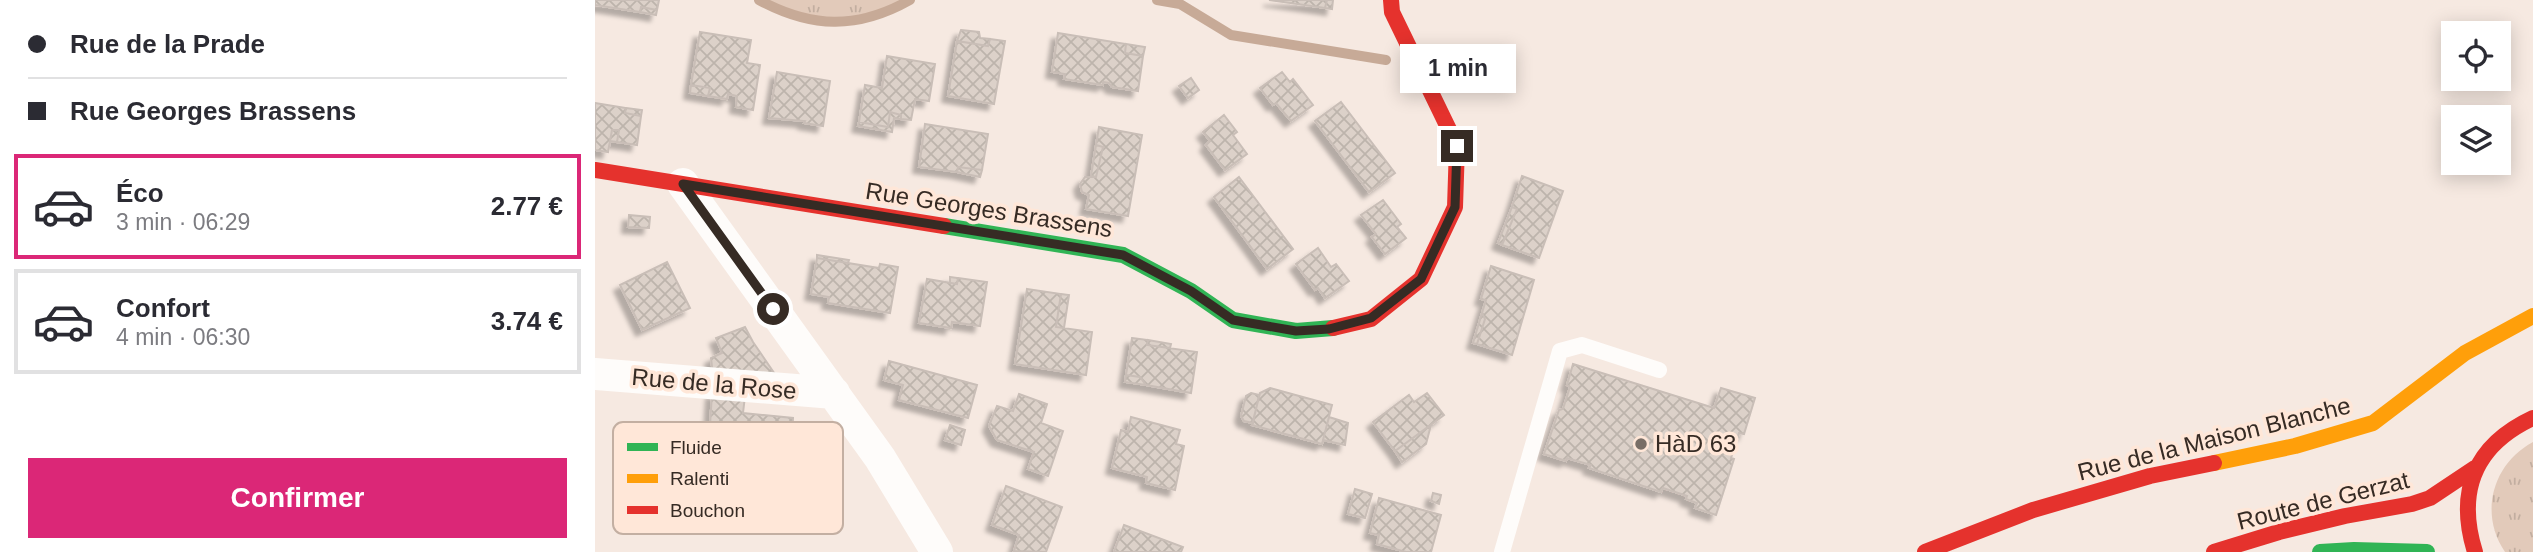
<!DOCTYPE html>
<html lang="fr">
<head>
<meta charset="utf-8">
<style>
	:root { --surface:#fff; --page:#f2f2f3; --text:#2b2b33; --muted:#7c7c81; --line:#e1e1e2; --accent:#db2777 }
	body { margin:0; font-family:Arial,sans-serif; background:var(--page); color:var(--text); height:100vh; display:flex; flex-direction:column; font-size:26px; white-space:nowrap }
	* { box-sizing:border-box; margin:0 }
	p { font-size:23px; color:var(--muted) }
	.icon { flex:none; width:38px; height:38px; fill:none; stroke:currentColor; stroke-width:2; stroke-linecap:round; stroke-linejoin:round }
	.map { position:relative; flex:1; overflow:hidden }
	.panel { display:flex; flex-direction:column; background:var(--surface); width:595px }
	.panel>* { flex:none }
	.top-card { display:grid; align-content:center; height:154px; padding:0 28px; background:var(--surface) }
	.controls { position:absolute; left:1846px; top:21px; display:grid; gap:14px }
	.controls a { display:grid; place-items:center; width:70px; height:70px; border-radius:0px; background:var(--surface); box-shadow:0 4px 18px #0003; font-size:35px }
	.end { position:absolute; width:32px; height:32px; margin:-16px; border:9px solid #362b24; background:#fff; box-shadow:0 0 0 4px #fff }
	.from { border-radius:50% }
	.bubble { position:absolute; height:49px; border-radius:0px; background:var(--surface); box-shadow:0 4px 18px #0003; font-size:23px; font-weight:700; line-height:49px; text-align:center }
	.top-card b { display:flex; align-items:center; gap:24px; height:66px; font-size:26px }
	.top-card b+b { border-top:2px solid var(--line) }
	.top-card i { width:18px; height:18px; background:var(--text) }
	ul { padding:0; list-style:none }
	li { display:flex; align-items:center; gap:21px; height:105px; margin:0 14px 10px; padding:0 14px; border:4px solid var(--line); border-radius:0px }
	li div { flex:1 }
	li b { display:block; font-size:26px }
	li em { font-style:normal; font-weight:700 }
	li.active { border-color:var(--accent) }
	li>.icon { width:63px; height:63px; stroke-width:1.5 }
	.primary-button { display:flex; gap:14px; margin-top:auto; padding:14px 28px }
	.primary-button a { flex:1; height:80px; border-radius:0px; background:var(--accent); color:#fff; font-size:28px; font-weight:700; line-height:80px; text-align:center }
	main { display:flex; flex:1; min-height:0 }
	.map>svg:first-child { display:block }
	.grass { fill:url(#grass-tufts) }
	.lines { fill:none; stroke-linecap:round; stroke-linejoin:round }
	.stream { stroke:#c7aa97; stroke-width:10 }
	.building { fill:url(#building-cross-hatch); stroke:#c9beb7; stroke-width:2; filter:url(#shadow) }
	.lane { stroke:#fefcfa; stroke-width:16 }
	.street { stroke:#fefcfa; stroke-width:32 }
	.fast { stroke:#30b455; stroke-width:16 }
	.slow { stroke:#ff9f0a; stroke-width:16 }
	.jam { stroke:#e5322d; stroke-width:16 }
	.route { stroke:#362b24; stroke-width:9 }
	.poi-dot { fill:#796e66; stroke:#ffe7d8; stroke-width:2.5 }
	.labels { text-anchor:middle; stroke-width:7; stroke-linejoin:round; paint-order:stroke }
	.street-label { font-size:24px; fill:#362b24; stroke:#ffe7d8 }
	.poi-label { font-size:24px; fill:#362b24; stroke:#ffe7d8; text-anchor:start }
	.key { fill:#ffe7d8; stroke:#c3afa2; stroke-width:2 }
	.key-label { font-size:19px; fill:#362b24 }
</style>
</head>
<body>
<main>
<section class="panel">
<div class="top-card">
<b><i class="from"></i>Rue de la Prade</b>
<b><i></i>Rue Georges Brassens</b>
</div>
<ul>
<li class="active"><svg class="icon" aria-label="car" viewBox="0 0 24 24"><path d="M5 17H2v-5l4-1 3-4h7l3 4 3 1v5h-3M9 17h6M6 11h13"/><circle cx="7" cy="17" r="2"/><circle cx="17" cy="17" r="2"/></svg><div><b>Éco</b><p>3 min · 06:29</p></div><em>2.77 €</em></li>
<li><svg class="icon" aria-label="car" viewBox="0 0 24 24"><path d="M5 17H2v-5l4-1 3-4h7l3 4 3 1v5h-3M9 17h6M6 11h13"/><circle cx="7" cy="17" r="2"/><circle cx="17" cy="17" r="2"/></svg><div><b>Confort</b><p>4 min · 06:30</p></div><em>3.74 €</em></li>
</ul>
<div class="primary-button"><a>Confirmer</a></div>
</section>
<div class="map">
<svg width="1938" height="552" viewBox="0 0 1938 552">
	<defs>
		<pattern id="grass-tufts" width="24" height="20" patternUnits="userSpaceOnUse" patternTransform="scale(1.75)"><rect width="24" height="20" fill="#e2caba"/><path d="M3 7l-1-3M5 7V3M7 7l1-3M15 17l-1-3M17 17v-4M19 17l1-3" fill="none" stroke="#c2aea0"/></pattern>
		<pattern id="building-cross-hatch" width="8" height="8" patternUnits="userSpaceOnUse" patternTransform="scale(1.75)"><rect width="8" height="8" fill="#dcd1c9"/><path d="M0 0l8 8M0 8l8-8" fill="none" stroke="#bdb4ac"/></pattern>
		<filter id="shadow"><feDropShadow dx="-6" dy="6" stdDeviation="2" flood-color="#0004"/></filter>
	</defs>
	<rect width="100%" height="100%" fill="#f6e9e1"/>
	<path class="grass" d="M 164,0 L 315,0 C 262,30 216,28 164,0 Z
		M 1938,442 L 1938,552 L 1910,552 C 1884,514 1897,464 1938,442 Z"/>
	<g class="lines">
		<path class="stream" d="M 164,0 C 216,28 262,30 315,0
			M 562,0 L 585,4 L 636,35 L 791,60"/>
	</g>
	<path class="building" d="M 0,0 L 64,0 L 62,10 L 46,7 L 45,12 L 0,5 Z
		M 674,0 L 732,0 L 730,8 Z
		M 732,0 L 738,0 L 737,9 L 730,8 Z
		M 46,7 L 62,10 L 61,15 L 45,12 Z
		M 366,30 L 384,32 L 385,38 L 395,39 L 393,46 L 362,41 Z
		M 105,32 L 156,40 L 152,63 L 165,65 L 158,110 L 141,107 L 142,96 L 133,94 L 132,99 L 113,96 L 115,88 L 96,85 Z
		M 463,33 L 531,44 L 530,53 L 548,56 L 543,91 L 517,87 L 514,83 L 508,82 L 508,85 L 469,79 L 470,74 L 457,72 Z
		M 395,39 L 410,41 L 399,104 L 353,96 L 362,41 L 393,46 Z
		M 531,44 L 550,47 L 548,56 L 530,53 Z
		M 292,56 L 340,64 L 334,101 L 320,99 L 316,120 L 306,119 L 306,115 L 295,112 L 293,127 L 264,122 L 270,85 L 287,88 Z
		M 182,72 L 235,81 L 228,126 L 209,123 L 210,121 L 174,118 Z
		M 687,72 L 695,82 L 698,79 L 718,105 L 696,121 L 681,103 L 678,105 L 665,88 Z
		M 596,78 L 604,90 L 593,98 L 584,86 Z
		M 96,85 L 115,88 L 113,96 L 95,93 Z
		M 746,102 L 800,173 L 774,192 L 720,121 Z
		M 0,103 L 31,108 L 30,113 L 46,116 L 42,145 L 22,142 L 24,130 L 17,130 L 13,152 L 0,150 Z
		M 31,108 L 47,110 L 46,116 L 30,113 Z
		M 295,112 L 306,115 L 306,119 L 299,118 L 297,132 L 263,126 L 264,122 L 293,127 Z
		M 629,115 L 642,132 L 638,135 L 652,154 L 630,170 L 611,145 L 615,141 L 608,132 Z
		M 330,124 L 393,134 L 387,170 L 363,167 L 362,172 L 324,167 Z
		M 504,127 L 547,135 L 533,216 L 491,209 L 494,195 L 487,192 L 485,184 L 490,177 L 501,177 L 508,147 L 501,145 Z
		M 17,130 L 24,130 L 22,142 L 15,141 Z
		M 501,145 L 508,147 L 501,177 L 496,176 Z
		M 363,167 L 387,170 L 385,177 L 362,172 Z
		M 927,176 L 968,191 L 944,258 L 907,245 L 922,209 L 917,207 Z
		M 644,177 L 698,249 L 672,269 L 619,197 Z
		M 788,200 L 806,224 L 802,227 L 811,238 L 790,254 L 777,237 L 781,234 L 766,215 Z
		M 917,207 L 922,209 L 907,245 L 903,243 Z
		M 34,215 L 55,217 L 54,228 L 33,227 Z
		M 723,248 L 736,267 L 741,264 L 754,281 L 730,298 L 723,288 L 720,290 L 701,264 Z
		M 222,255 L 254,260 L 253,263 L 222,258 Z
		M 222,258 L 284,268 L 285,264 L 303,267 L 295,313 L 233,303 L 234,297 L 216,294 Z
		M 72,262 L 95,308 L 47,330 L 25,285 Z
		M 896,266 L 939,280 L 917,355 L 882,344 L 890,319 L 887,313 L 891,300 L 886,299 Z
		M 355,277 L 363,278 L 362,284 L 355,283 Z
		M 363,278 L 392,282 L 385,326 L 357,322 L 356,328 L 324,323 L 332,279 L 362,284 Z
		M 432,289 L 466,294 L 461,327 L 497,332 L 491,375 L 420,364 Z
		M 466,294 L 474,295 L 469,328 L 461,327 Z
		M 887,313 L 890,319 L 882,344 L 878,343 Z
		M 150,327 L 158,342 L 184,380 L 118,375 L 116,358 L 127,353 L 121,338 Z
		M 537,338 L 553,340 L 552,345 L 602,352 L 596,393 L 551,385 L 545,377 L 531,375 Z
		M 553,340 L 576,344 L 575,348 L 552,345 Z
		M 294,361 L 382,385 L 373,418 L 304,400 L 308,385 L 289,380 Z
		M 978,364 L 1119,408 L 1126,388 L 1160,398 L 1149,434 L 1144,433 L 1136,458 L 1139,459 L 1121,515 L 1100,508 L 1102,503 L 1091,499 L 1092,496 L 1068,488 L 1066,492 L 994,468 L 996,465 L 972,458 L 971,461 L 949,454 L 964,410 L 968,409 L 975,387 L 972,385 Z
		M 531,375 L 545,377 L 551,385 L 530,382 Z
		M 675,388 L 737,405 L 727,444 L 657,425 L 665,393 Z
		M 117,393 L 150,396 L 148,413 L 198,418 L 196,453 L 202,453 L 209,460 L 210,468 L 207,472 L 195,475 L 190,471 L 188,463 L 170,462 L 170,460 L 113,458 Z
		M 656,393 L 664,395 L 658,423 L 649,421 L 646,416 L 651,396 Z
		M 832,393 L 849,415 L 800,451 L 778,422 L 814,395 L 819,402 Z
		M 424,394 L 452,404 L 446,423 L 468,431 L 453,476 L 433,469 L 439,452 L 402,440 L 394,426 L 402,406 L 418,411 Z
		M 536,417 L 585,430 L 581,444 L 589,446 L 580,490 L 551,483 L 552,477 L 517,468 L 526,430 L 533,432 Z
		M 734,417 L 753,423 L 750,445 L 728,440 Z
		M 355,425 L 370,430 L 366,445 L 350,440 Z
		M 836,425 L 831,444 L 807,462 L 800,451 Z
		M 411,486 L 467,507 L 451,552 L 419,551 L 424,535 L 397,525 Z
		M 760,489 L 777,494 L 770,518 L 753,514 Z
		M 838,493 L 846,495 L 844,504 L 836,501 Z
		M 784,498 L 846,515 L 836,552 L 811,552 L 782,544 L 784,535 L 775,533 Z
		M 529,525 L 588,547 L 586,552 L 519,552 Z"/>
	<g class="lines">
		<path class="lane" d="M 907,552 L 965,351 L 987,345 L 1064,370"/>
		<path class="street" d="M 88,184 L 285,458 L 342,552
			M 0,374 L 239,393"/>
		<path class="fast" d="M 349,226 L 528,255 L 596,291 L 638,320 L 701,331 L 738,328
			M 1725,552 L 1759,550 L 1832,552"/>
		<path class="slow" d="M 1619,463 L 1700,446 L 1778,423 L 1870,353 L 1938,316"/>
		<path class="jam" d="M 0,170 L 349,226
			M 738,328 L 776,319 L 826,279 L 860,207 L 862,146 L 797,12 L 796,0
			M 1330,552 L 1438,510 L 1555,476 L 1619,463
			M 1619,552 L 1684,532 L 1750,516 L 1817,504 L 1835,498 L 1880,468
			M 1880,552 C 1861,491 1880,445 1938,418"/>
	</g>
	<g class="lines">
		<path class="route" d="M 178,309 L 88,184 L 528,255 L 596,291 L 638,320 L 701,331 L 734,329 L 776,318 L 826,279 L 860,207 L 862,146"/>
	</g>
	<circle class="poi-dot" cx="1046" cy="444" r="7"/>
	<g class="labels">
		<g class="street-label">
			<text transform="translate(394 210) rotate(9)" y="8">Rue Georges Brassens</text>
			<text transform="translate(119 384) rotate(5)" y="8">Rue de la Rose</text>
			<text transform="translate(1619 439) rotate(-14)" y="8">Rue de la Maison Blanche</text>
			<text transform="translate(1728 501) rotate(-14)" y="8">Route de Gerzat</text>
		</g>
		<g class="poi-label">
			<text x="1060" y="452">HàD 63</text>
		</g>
	</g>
	<rect x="18" y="422" width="230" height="112" rx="10" class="key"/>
	<rect x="32" y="443" width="31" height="8" fill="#30b455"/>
	<rect x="32" y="474" width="31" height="9" fill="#ff9f0a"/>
	<rect x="32" y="506" width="31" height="8" fill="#e5322d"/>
	<g class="key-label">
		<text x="75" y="454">Fluide</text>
		<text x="75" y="485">Ralenti</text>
		<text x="75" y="517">Bouchon</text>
	</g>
</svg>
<div class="controls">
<a><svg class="icon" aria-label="locate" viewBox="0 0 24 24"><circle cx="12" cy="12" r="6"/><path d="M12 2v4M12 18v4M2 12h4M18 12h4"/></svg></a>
<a><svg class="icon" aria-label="layers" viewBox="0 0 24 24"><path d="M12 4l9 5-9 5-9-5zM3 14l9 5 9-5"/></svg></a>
</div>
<i class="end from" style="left:178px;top:309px"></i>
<i class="end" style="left:862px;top:146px"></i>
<div class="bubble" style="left:805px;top:44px;width:116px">1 min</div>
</div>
</main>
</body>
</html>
